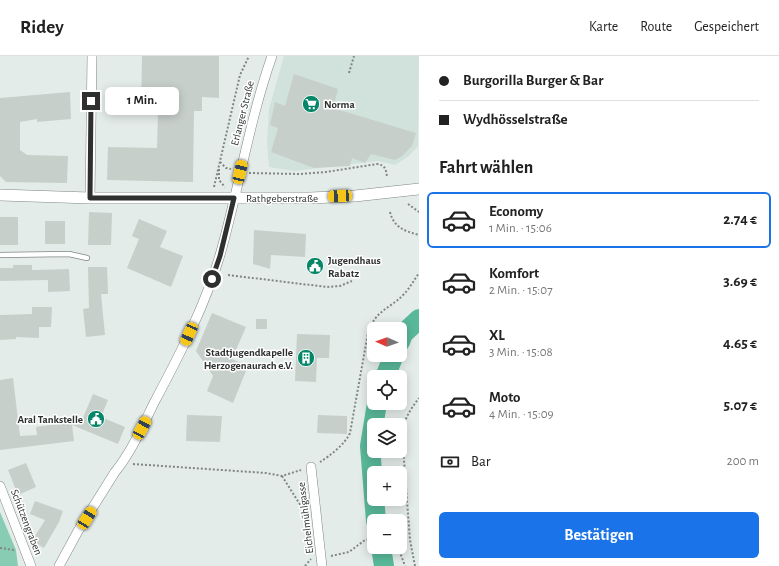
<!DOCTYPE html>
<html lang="de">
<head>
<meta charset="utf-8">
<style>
	:root { --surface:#fff; --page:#f2f2f2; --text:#222; --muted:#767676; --line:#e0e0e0; --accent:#1a73e8 }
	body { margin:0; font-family:"Alegreya Sans",sans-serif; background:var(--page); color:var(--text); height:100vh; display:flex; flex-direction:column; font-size:15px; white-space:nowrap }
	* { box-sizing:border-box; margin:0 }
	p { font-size:13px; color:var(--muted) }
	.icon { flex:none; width:22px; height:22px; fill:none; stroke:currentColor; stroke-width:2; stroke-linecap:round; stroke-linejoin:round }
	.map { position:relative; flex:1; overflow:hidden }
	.side { display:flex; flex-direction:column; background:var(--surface); width:360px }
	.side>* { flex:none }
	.hud { display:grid; align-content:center; height:88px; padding:0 20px; background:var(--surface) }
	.needle { width:26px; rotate:272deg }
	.buttons { position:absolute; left:367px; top:266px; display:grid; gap:8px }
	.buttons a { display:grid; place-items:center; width:40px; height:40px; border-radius:6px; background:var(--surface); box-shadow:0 2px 10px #0003; font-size:20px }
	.end { position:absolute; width:18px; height:18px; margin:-9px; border:5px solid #2d302f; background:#fff; box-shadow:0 0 0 2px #fff }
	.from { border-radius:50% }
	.bubble { position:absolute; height:28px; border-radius:6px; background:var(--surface); box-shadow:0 2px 10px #0003; font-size:13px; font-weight:700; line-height:28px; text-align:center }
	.car { position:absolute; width:12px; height:24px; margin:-12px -6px; border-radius:5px; box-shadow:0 0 3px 1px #0007; background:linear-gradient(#f5c518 24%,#345 0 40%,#f5c518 0 76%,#345 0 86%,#f5c518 0) }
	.hud b { display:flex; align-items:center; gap:14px; height:38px; font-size:15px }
	.hud b+b { border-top:1px solid var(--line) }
	.hud i { width:10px; height:10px; background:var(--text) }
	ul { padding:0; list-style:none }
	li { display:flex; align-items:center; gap:12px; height:56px; margin:0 8px 6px; padding:0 12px; border:2px solid transparent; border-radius:6px }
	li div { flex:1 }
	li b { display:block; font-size:15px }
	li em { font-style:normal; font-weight:700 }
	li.active { border-color:var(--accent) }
	li>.icon { width:36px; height:36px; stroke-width:1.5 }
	h2 { padding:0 20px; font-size:18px; line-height:48px }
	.pay { display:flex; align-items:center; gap:10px; height:44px; padding:0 20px; font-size:15px }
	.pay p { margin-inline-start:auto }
	.cta { display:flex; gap:8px; margin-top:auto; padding:8px 20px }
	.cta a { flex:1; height:46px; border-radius:6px; background:var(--accent); color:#fff; font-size:16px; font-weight:700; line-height:46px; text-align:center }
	header { display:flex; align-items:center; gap:24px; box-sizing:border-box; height:56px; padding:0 20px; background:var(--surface); border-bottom:1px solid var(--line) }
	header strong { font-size:19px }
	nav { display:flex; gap:22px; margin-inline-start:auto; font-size:14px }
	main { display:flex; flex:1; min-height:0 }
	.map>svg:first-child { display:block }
	.built { fill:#d1e1db }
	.green { fill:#89ccb4 }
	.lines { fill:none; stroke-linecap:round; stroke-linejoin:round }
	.river { stroke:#59b89a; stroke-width:20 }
	.building { fill:#c7cfcb }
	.service-casing { stroke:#7f8784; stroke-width:6 }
	.minor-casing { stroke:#7f8784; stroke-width:10 }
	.tertiary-casing { stroke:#7f8784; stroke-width:12 }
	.path { stroke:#818684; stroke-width:2; stroke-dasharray:2 2; stroke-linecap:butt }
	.service { stroke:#fff; stroke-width:4.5 }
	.minor { stroke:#fff; stroke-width:9 }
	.tertiary { stroke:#fff; stroke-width:11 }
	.route { stroke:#2d302f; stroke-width:5 }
	.labels { text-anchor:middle; stroke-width:3; stroke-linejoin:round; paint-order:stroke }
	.poi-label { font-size:11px; font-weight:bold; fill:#2d302f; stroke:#fff; text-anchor:start }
	.street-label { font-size:11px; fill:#2d302f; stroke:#fff }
</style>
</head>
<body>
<header>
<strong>Ridey</strong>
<nav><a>Karte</a><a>Route</a><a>Gespeichert</a></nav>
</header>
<main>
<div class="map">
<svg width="419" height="510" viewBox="0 0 419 510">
	<rect width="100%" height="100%" fill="#e4ece9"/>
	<path class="built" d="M 284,0 L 419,0 L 418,90 L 409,100 L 395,109 L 378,105 L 294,115 L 269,111 L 267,87 L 269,53 Z"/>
	<path class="green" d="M 0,456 L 16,494 L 18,510 L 0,510 Z"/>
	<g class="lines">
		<path class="river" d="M 400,286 L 403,278 L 419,263
			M 385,321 L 394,299
			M 376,465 L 370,390 L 377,347
			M 381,491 L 384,510"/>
	</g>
	<path class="building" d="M 142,0 L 219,0 L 219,42 L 202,41 L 202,55 L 194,55 L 193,126 L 107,124 L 108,91 L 157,92 L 158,57 L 141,56 Z
		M 294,18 L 338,33 L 333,52 L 416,77 L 412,90 L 402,100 L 395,104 L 371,98 L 365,107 L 352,102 L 350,110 L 314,112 L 271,96 L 278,72 L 270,69 L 275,46 L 285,50 Z
		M 70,36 L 71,63 L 37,66 L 37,63 L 20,66 L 20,94 L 27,99 L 68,100 L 67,127 L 6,126 L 0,120 L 0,42 Z
		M 89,156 L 112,157 L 111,189 L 88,189 Z
		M 0,161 L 18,161 L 18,189 L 0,189 Z
		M 139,163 L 167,175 L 160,191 L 183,200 L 171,231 L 127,212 L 139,183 L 132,180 Z
		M 45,165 L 65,165 L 65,188 L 45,188 Z
		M 254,174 L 306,178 L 305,201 L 271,199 L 270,213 L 253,208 Z
		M 13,209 L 32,209 L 32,214 L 69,213 L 70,235 L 48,236 L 48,224 L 0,225 L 0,212 L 13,212 Z
		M 88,211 L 107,211 L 108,238 L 101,238 L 105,279 L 86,281 L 83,253 L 89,252 Z
		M 32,251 L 52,251 L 51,271 L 39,271 L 39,282 L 16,281 L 16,283 L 0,284 L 0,259 L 32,258 Z
		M 212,257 L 246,271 L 232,303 L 248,310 L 233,347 L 207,335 L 213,320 L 196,295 Z
		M 256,263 L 267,263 L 267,273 L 256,273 Z
		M 297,278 L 330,279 L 329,302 L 317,302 L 316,326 L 295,325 Z
		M 13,322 L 20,380 L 37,379 L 36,371 L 82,364 L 93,338 L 108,344 L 101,361 L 125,371 L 118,388 L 72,369 L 74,385 L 0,394 L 0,324 Z
		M 187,359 L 222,360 L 220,386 L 186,385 Z
		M 318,359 L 347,360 L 347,378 L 317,377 Z
		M 26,407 L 36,431 L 18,439 L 8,414 Z
		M 35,445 L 63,455 L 59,466 L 44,492 L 32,485 L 45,464 L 30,458 Z"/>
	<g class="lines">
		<defs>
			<path id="service" d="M 0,199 L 69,198 L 87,202"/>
			<path id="minor" d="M 90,142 L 92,0
				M 311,411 L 322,510
				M 0,430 L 31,510
				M 59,510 L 78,475 L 115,416 C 132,395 143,369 155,345 C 180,298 205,250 220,199 C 239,133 249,65 272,0"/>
			<path id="tertiary" d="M 0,139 L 90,142 L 310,142 L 355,140 L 419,133"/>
		</defs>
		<use href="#service" class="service-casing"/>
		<use href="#minor" class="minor-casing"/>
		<use href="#tertiary" class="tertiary-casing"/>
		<path class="path" d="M 349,17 L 354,0
			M 220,106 L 226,112 L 231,113
			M 219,113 L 219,124 L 225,131
			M 249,117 L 300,118 L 326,116 L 377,108 C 385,109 386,113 387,121
			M 214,131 L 240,19 L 249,0
			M 408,148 L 419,156
			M 390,156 C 394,172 405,175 419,179
			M 228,219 L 327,231 L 340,230 L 352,225
			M 320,406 C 330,400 346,387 350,377 L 368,277 C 376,253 389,254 404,238 C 410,232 414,224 419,217
			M 133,408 L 266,417 L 282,420 L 301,414
			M 282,420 L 306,458
			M 398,491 L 405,510
			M 0,492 L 14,494
			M 331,500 L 349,496 L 365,484 L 374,483
			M 305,510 L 311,503
			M 415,510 L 410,484 L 402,378 C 404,363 410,354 419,342"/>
		<use href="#service" class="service"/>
		<use href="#minor" class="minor"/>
		<use href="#tertiary" class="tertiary"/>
	</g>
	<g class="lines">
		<path class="route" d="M 91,45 L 90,142 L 234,142 L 220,200 L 212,223"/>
	</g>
	<defs>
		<symbol id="supermarket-disc" viewBox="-11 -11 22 22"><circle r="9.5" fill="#048668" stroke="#fff"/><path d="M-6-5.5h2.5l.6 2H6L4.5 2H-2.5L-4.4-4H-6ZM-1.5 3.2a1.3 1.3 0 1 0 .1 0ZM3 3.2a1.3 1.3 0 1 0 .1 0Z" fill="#fff"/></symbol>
		<symbol id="civic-disc" viewBox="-11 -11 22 22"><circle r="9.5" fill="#048668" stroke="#fff"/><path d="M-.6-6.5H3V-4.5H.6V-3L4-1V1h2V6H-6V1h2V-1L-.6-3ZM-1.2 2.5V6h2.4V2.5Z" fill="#fff"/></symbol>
		<symbol id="building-disc" viewBox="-11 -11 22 22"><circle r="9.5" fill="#048668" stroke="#fff"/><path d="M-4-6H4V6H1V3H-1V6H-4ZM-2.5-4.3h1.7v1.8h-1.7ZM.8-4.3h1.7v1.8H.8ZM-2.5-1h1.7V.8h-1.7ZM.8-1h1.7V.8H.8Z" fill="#fff"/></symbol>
	</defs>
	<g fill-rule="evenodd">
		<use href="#supermarket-disc" x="301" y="38" width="20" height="20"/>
		<use href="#civic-disc" x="305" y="200" width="20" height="20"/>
		<use href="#building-disc" x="296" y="292" width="20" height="20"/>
		<use href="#civic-disc" x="86" y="353" width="20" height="20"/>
	</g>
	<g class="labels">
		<g class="poi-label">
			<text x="324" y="52">Norma</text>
			<text x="328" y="208">Jugendhaus<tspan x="328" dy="13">Rabatz</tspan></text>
			<text x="293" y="300" text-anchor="end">Stadtjugendkapelle<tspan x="293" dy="13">Herzogenaurach e.V.</tspan></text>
			<text x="83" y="367" text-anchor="end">Aral Tankstelle</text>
		</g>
		<g class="street-label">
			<text transform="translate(242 57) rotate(-76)" y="4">Erlanger Straße</text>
			<text x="282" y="146">Rathgeberstraße</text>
			<text transform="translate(305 462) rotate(-97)" y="4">Eichelmühlgasse</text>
			<text transform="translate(27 466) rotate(69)" y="4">Schützengraben</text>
		</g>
	</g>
</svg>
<div class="buttons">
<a><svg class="needle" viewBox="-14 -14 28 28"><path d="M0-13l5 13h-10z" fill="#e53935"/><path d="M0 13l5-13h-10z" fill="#767676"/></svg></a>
<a><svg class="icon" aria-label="locate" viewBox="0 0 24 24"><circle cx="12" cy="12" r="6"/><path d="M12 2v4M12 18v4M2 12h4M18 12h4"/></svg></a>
<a><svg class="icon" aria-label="layers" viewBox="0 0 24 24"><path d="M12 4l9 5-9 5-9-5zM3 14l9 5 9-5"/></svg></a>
<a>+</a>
<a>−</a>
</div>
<i class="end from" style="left:212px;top:223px"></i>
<i class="end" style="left:91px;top:45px"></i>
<div class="bubble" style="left:105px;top:31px;width:74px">1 Min.</div>
<i class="car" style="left:240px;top:116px;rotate:13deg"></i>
<i class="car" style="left:340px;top:140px;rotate:267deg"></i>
<i class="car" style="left:189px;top:278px;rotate:204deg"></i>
<i class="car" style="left:142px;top:372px;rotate:28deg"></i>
<i class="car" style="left:87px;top:462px;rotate:32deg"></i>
</div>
<section class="side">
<div class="hud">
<b><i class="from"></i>Burgorilla Burger &amp; Bar</b>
<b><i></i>Wydhösselstraße</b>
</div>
<h2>Fahrt wählen</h2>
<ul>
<li class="active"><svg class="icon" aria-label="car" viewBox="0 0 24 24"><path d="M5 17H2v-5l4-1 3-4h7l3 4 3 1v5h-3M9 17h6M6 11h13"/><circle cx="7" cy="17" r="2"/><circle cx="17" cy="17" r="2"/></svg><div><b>Economy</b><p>1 Min. · 15:06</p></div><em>2.74 €</em></li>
<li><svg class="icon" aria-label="car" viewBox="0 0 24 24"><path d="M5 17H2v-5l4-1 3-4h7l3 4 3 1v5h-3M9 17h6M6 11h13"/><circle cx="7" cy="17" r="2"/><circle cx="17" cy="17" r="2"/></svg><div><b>Komfort</b><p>2 Min. · 15:07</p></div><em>3.69 €</em></li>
<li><svg class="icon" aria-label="car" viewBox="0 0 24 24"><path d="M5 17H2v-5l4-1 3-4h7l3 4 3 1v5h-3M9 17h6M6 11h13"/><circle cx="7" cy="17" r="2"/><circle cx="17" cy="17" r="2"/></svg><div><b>XL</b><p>3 Min. · 15:08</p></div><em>4.65 €</em></li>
<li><svg class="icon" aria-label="car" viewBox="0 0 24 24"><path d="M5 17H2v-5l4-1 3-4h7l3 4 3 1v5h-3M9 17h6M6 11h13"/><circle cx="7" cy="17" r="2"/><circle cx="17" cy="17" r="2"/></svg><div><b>Moto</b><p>4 Min. · 15:09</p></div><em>5.07 €</em></li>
</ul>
<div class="pay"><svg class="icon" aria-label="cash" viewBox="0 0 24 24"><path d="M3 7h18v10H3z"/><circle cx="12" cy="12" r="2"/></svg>Bar<p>200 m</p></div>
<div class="cta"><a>Bestätigen</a></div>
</section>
</main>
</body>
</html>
